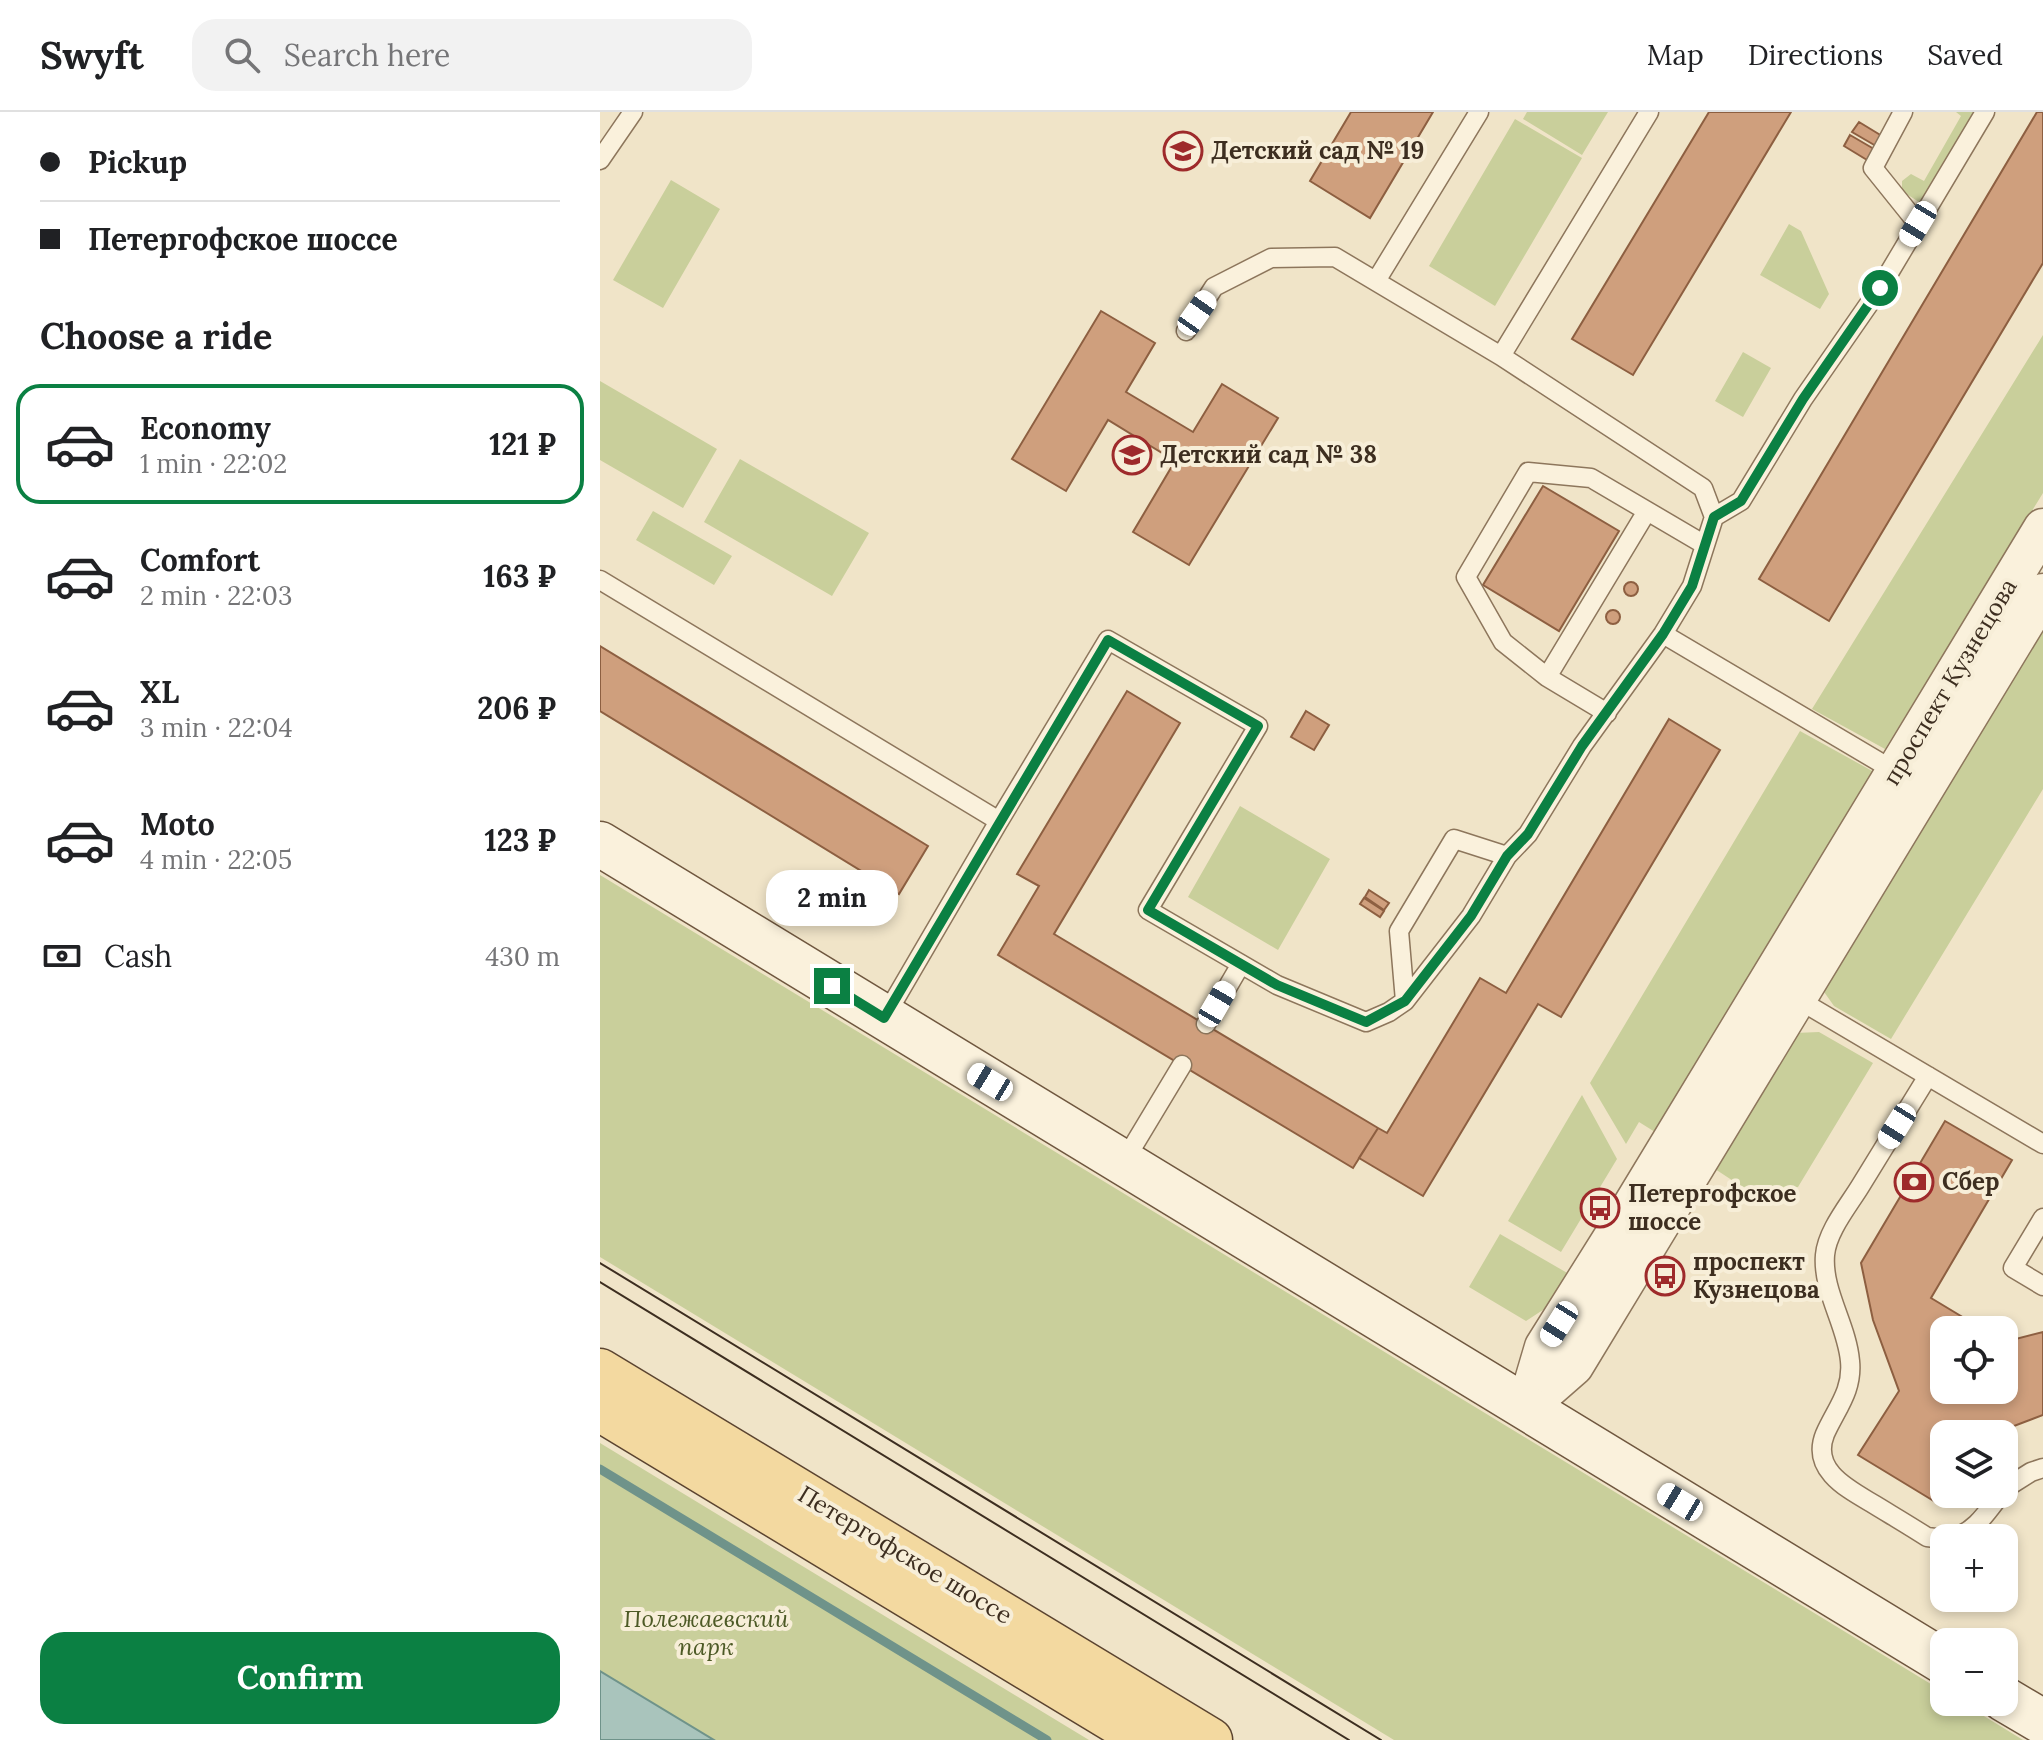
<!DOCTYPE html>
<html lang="en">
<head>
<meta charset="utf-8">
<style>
	:root { --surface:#fff; --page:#f2f2f2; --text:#202124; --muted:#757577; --line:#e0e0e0; --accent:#0b8043 }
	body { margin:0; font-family:Lora,serif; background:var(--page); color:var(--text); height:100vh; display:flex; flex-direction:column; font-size:30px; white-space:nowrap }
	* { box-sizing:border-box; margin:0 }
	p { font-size:26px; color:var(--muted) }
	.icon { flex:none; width:44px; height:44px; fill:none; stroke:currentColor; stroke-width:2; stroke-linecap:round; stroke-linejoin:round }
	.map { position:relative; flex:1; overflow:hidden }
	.side { display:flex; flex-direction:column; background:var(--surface); width:600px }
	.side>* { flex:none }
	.hud { display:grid; align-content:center; height:176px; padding:0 40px; background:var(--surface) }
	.tools { position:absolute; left:1330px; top:1204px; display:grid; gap:16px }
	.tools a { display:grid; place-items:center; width:88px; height:88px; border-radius:16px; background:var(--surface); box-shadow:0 4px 12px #0003; font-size:40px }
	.end { position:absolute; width:36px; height:36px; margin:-18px; border:10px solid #0b8043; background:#fff; box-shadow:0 0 0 4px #fff }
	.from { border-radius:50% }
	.bubble { position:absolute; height:56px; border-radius:24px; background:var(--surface); box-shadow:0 4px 12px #0003; font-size:26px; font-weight:700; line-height:56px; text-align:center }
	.car { position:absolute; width:24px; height:48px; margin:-24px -12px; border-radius:10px; box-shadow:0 0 6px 2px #0007; background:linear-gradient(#fff 24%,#345 0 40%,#fff 0 76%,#345 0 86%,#fff 0) }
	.hud b { display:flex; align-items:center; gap:28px; height:76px; font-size:30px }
	.hud b+b { border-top:2px solid var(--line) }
	.hud i { width:20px; height:20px; background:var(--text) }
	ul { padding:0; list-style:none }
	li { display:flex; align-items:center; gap:24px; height:120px; margin:0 16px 12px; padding:0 24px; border:4px solid transparent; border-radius:24px }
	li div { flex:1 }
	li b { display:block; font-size:30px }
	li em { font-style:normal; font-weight:700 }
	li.active { border-color:var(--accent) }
	li>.icon { width:72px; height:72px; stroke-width:1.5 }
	h2 { padding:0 40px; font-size:36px; line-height:96px }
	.pay { display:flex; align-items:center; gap:20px; height:88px; padding:0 40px; font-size:30px }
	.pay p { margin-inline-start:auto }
	.action { display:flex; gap:16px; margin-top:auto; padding:16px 40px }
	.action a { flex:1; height:92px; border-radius:24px; background:var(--accent); color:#fff; font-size:32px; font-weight:700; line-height:92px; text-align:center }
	header { display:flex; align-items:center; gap:48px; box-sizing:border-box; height:112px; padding:0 40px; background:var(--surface); border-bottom:2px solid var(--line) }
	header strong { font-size:38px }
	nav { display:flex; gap:44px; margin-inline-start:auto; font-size:28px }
	.search { width:560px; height:72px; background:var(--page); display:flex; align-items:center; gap:20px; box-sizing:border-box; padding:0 28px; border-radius:24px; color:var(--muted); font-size:30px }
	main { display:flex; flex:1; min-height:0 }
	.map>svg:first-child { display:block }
	.green { fill:#c9cf9b }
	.water { fill:#a9c4bc; stroke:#6f938a; stroke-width:2 }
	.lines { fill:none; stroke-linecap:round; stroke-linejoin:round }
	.stream { stroke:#6f938a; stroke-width:9 }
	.building { fill:#cf9f7d; stroke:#8d5f41; stroke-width:2 }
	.lane-casing { stroke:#8d765c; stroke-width:21 }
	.street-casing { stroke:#8d765c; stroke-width:41 }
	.secondary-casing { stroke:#6f573f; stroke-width:47 }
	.primary-casing { stroke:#5b4430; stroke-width:47 }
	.lane { stroke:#faf1dc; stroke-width:18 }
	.street { stroke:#faf1dc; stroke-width:38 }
	.secondary { stroke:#faf1dc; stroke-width:44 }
	.primary { stroke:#f3d9a0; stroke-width:44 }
	.tram { stroke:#3d2e20; stroke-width:2 }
	.route { stroke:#0b8043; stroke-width:10 }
	.labels { text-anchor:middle; stroke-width:8; stroke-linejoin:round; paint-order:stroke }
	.poi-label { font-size:24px; font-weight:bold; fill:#3d2e20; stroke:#f7eed8; text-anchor:start }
	.street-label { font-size:24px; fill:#3d2e20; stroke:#f7eed8 }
	.park-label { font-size:24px; font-style:italic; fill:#4d5a26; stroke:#f7eed8 }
</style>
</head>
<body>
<header>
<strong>Swyft</strong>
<div class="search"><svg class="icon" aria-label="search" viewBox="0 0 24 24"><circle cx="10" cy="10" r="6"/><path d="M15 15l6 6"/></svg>Search here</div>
<nav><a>Map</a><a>Directions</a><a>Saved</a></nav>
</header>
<main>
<section class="side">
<div class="hud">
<b><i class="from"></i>Pickup</b>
<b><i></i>Петергофское шоссе</b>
</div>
<h2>Choose a ride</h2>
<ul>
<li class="active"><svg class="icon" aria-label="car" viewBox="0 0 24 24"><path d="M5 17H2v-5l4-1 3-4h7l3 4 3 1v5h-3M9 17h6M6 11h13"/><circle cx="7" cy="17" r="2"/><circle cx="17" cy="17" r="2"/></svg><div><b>Economy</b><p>1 min · 22:02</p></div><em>121 ₽</em></li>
<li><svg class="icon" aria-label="car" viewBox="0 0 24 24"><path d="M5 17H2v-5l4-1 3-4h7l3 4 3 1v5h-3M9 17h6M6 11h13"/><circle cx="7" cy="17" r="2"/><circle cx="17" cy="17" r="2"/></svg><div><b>Comfort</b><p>2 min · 22:03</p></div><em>163 ₽</em></li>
<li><svg class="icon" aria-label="car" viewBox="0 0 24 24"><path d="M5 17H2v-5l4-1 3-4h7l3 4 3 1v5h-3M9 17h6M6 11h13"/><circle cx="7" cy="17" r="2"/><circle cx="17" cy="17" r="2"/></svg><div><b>XL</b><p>3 min · 22:04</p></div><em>206 ₽</em></li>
<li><svg class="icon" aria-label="car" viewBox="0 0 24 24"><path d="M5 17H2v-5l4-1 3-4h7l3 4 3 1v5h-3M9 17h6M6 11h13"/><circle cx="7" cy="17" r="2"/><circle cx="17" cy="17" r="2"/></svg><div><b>Moto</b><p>4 min · 22:05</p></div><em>123 ₽</em></li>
</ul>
<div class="pay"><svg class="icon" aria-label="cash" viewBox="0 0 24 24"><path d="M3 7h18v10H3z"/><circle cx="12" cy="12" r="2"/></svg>Cash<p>430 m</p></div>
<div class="action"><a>Confirm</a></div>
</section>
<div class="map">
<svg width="1443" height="1628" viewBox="0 0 1443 1628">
	<rect width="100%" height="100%" fill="#f0e4c8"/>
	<path class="green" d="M 927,0 L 1008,0 L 982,43 L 923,7 Z
		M 1356,0 L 1379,0 L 1325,94 L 1302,79 L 1302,69 L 1311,62 L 1324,69 L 1361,4 Z
		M 915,7 L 982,46 L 895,194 L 829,154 Z
		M 71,68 L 120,97 L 63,196 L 13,168 Z
		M 1189,112 L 1201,119 L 1229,182 L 1220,197 L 1160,163 Z
		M 1443,223 L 1443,381 L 1285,637 L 1212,597 Z
		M 1143,240 L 1171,256 L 1143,305 L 1115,289 Z
		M 0,269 L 117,337 L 83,396 L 0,348 Z
		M 140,347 L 269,421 L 232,484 L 104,410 Z
		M 53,399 L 132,444 L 114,473 L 36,428 Z
		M 1443,516 L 1443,677 L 1291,927 L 1234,894 L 1222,877 Z
		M 1200,619 L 1274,660 L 1055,1020 L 1039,1010 L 1026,1032 L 990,971 Z
		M 640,694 L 730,747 L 678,838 L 588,785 Z
		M 0,763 L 1344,1580 L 1344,1590 L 1361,1590 L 1423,1628 L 794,1628 L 0,1145 Z
		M 1219,920 L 1273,951 L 1198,1075 L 1150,1080 L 1115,1057 L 1195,921 Z
		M 982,983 L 1017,1047 L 961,1140 L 908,1109 Z
		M 900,1122 L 969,1162 L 949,1194 L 926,1209 L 869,1175 Z
		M 0,1331 L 489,1628 L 0,1628 Z"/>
	<path class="water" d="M 0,1559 L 114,1628 L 0,1628 Z"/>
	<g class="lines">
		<path class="stream" d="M 0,1357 L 447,1628"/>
	</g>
	<path class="building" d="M 751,0 L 833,0 L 770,106 L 710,69 Z
		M 1109,0 L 1191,0 L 1033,263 L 972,227 Z
		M 1437,0 L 1443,0 L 1443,151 L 1229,509 L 1159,467 Z
		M 1259,10 L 1282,24 L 1276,34 L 1252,20 Z
		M 1250,23 L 1274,37 L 1267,48 L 1244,34 Z
		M 501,199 L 555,231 L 526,280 L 593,320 L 622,272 L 678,306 L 589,453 L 533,420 L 575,349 L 508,308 L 466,379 L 412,347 Z
		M 943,374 L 1019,419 L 959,519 L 883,473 Z
		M1024 477a7 7 0 1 1 14 0a7 7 0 1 1-14 0Z
		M1006 505a7 7 0 1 1 14 0a7 7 0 1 1-14 0Z
		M 0,534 L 328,734 L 299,782 L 0,599 Z
		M 527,579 L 580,611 L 454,822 L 778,1016 L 753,1056 L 398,843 L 439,774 L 417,762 Z
		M 706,599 L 729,613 L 714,638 L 691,625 Z
		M 1069,607 L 1120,638 L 961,905 L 938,892 L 823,1084 L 759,1046 L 778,1016 L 787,1021 L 880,866 L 906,881 Z
		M 769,778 L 789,791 L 784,798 L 765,785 Z
		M 764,786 L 784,799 L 780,805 L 760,792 Z
		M 1345,1009 L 1412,1048 L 1331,1186 L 1384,1218 L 1344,1218 L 1344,1278 L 1404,1278 L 1404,1230 L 1443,1220 L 1443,1303 L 1393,1322 L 1344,1322 L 1344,1380 L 1337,1391 L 1258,1343 L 1299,1279 L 1273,1208 L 1261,1151 Z"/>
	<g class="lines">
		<defs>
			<path id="lane" d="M 1303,0 L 1273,56 L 1318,112
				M 0,48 L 33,0
				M 776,169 L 879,0
				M 586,219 L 614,175 L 671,146 L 735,145 L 901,244 L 1103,376 L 1114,405
				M 901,244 L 1049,0
				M 0,468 L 399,709 L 284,906
				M 1063,522 L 1298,661
				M 947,565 L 1047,399
				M 1007,601 L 947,565 L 903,530 L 866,465 L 928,360 L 991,366 L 1105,433
				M 399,709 L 508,528 L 658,614 L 548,798 L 677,873 L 766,910 L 789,900 L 805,889 L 871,804 L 907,744 L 928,722 L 982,634 L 1063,522 L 1092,474 L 1114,405 L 1141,389 L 1203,287 L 1280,176 L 1385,0
				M 1194,885 L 1443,1032
				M 805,889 L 799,819 L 854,727 L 907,744
				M 606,912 L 641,852
				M 1328,964 C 1306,1000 1283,1037 1261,1073 C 1249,1093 1227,1119 1225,1143 C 1222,1179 1247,1213 1250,1249 C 1253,1279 1236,1297 1225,1322 C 1210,1359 1250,1378 1275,1393 C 1293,1404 1310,1414 1327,1425 L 1344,1427
				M 523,1051 L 582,953
				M 1443,1106 L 1413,1156 L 1443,1174
				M 1404,1377 L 1431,1360 L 1443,1356
				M 1353,1426 C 1375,1420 1387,1400 1401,1382"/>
			<path id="street" d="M 926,1296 L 944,1235 L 1018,1117 L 1443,416
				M 926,1296 L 974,1254 L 1443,481"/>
			<path id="secondary" d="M 0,732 L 1344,1550
				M 1404,1587 L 1443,1610"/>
			<path id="primary" d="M 0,1259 L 610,1628
				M 0,1297 L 547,1628"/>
		</defs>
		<use href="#lane" class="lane-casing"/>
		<use href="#street" class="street-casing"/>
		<use href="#secondary" class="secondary-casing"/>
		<use href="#primary" class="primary-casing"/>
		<use href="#lane" class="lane"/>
		<use href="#street" class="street"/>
		<use href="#secondary" class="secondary"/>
		<use href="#primary" class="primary"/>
		<path class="tram" d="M 0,1151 L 781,1628
			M 0,1170 L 749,1628"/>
	</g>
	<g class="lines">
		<path class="route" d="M 232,874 L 284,906 L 508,528 L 658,614 L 548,798 L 677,873 L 766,910 L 805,889 L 871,804 L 907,744 L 928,722 L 982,634 L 1063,522 L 1092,474 L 1114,405 L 1141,389 L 1203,287 L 1280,176"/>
	</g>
	<defs>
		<symbol id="school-ring" viewBox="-11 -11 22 22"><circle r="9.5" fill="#f7eed8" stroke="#9e2a2b" stroke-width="1.5"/><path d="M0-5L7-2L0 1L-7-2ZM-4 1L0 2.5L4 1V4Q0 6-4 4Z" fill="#9e2a2b"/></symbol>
		<symbol id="bank-ring" viewBox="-11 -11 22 22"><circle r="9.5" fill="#f7eed8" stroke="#9e2a2b" stroke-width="1.5"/><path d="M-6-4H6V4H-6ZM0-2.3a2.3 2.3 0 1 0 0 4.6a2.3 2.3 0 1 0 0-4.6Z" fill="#9e2a2b"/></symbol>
		<symbol id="bus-ring" viewBox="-11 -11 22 22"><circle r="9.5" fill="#f7eed8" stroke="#9e2a2b" stroke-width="1.5"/><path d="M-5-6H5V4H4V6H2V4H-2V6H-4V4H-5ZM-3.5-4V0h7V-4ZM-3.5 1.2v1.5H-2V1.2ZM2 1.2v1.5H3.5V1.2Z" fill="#9e2a2b"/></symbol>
	</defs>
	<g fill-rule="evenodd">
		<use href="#school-ring" x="561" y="17" width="44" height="44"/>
		<use href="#school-ring" x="510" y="321" width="44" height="44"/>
		<use href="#bank-ring" x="1292" y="1048" width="44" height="44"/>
		<use href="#bus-ring" x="978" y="1074" width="44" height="44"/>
		<use href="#bus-ring" x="1043" y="1142" width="44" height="44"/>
	</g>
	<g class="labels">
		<g class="poi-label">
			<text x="611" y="47">Детский сад № 19</text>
			<text x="560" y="351">Детский сад № 38</text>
			<text x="1342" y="1078">Сбер</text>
			<text x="1028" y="1090">Петергофское<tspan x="1028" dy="28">шоссе</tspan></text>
			<text x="1093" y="1158">проспект<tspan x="1093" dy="28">Кузнецова</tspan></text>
		</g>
		<g class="street-label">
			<text transform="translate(1350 570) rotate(-59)" y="8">проспект Кузнецова</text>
			<text transform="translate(305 1443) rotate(31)" y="8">Петергофское шоссе</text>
		</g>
		<g class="park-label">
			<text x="106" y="1515">Полежаевский<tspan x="106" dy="28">парк</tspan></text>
		</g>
	</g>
</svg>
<div class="tools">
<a><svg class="icon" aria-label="locate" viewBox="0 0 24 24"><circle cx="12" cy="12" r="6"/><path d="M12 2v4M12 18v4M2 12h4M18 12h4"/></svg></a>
<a><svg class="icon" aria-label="layers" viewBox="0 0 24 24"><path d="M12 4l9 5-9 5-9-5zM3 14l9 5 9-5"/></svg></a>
<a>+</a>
<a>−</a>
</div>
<i class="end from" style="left:1280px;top:176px"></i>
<i class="end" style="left:232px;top:874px"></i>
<div class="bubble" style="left:166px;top:758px;width:132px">2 min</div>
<i class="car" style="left:1318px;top:112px;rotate:211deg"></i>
<i class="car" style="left:597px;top:201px;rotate:35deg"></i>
<i class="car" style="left:617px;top:892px;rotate:30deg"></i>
<i class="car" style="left:390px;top:970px;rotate:301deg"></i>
<i class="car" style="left:1297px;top:1014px;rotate:212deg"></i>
<i class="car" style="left:959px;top:1212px;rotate:212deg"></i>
<i class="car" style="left:1080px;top:1390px;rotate:301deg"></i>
</div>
</main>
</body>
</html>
